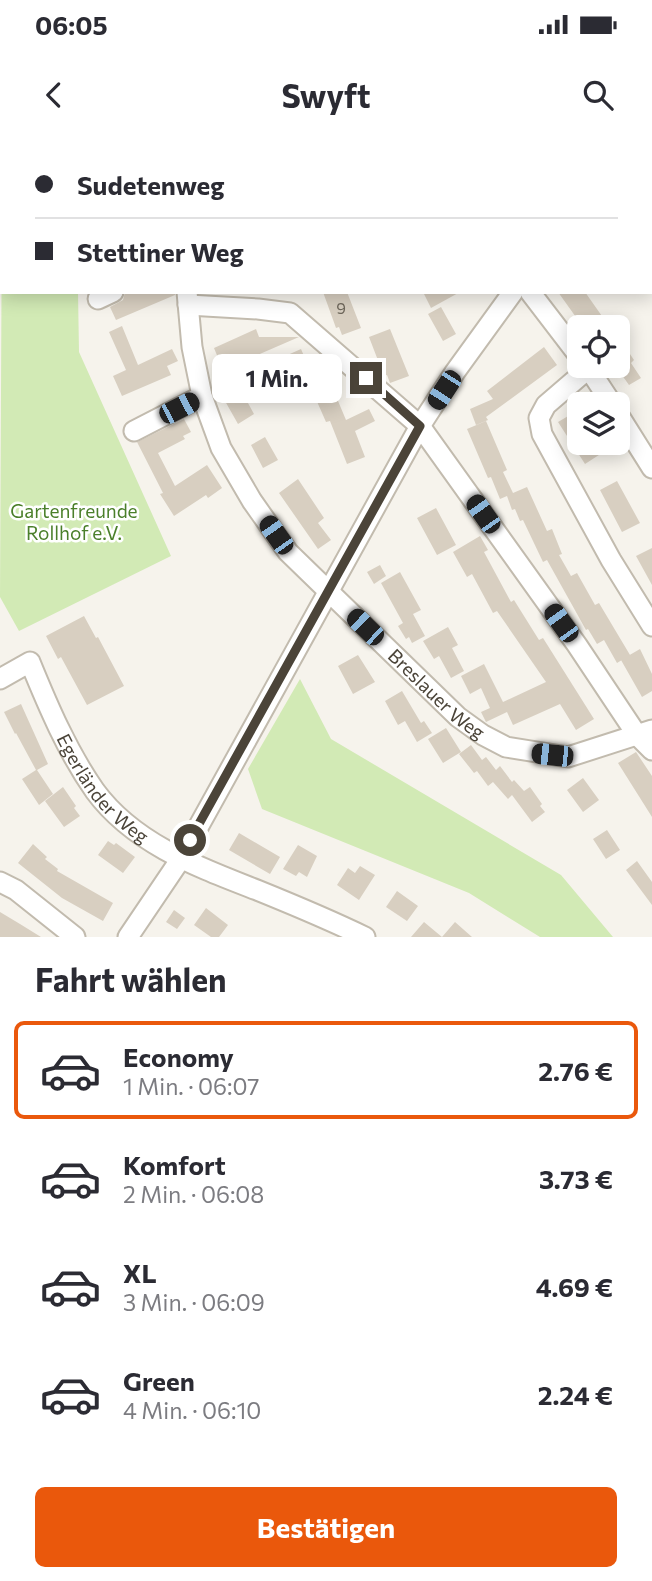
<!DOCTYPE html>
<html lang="de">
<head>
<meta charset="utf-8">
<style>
	:root { --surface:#fff; --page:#f7f7f7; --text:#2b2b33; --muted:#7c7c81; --line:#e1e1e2; --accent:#ea580c }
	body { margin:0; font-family:Commissioner,sans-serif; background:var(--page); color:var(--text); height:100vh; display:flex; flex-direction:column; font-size:26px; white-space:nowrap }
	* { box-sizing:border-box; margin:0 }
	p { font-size:23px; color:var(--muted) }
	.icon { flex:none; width:38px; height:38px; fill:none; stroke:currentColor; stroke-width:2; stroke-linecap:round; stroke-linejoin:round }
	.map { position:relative; height:797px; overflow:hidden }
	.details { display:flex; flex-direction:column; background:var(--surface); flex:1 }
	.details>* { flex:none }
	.top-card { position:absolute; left:0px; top:0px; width:653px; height:154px; box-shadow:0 4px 18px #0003; display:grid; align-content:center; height:154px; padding:0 35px; background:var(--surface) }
	.buttons { position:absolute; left:567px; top:175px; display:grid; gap:14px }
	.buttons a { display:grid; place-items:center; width:63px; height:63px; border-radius:10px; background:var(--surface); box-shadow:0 4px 18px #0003; font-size:35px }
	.end { position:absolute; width:32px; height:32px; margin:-16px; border:9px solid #4b4439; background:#fff; box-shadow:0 0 0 4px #fff }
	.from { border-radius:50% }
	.bubble { position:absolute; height:49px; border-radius:10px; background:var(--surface); box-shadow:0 4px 18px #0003; font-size:23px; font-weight:700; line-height:49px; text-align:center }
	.car { position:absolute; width:21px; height:42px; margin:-21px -10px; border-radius:9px; box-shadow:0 0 5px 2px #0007; background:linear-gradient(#222 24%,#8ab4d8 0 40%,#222 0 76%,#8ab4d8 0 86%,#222 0) }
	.top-card b { display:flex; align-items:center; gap:24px; height:66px; font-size:26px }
	.top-card b+b { border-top:2px solid var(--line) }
	.top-card i { width:18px; height:18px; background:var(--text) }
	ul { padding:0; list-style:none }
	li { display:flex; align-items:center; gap:21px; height:98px; margin:0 14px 10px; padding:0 21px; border:4px solid transparent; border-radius:10px }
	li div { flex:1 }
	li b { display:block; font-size:26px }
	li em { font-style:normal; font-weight:700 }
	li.on { border-color:var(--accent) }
	li>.icon { width:63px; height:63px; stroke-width:1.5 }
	h2 { padding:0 35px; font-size:32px; line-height:84px }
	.cta { display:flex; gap:14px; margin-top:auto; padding:14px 35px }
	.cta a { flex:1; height:80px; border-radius:10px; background:var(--accent); color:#fff; font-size:28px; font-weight:700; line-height:80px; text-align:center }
	.status { display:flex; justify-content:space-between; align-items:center; height:49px; padding:0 35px; background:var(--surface); direction:ltr }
	.status svg { height:19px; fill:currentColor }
	header { display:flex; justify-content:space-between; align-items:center; height:91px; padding:0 35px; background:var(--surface); font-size:32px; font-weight:700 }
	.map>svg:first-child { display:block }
	.green { fill:#d2eab5 }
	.building { fill:#d8cfc1 }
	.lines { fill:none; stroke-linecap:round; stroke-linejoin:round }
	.minor-casing { stroke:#c2bbae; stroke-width:23 }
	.minor { stroke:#fff; stroke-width:19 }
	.route { stroke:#4b4439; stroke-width:9 }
	.labels { text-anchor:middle; stroke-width:5; stroke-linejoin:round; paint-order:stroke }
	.number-label { font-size:16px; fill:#6e675b }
	.park-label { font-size:19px; fill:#4a7f2a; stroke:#fff }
	.street-label { font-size:19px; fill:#4b4439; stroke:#fff }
</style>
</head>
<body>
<div class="status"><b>06:05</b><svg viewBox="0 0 49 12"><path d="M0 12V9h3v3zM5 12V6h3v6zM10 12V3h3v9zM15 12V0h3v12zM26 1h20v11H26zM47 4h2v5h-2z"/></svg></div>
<header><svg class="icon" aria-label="back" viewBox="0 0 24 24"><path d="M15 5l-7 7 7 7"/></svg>Swyft<svg class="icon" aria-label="search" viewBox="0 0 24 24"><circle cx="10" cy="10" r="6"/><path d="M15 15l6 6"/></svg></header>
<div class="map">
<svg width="652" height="797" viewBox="0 0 652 797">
	<rect width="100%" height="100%" fill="#f6f3ec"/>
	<path class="green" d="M 2,50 L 2,152 L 78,152 L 79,212 L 171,416 L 19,491 L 0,457 Z
		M 300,539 L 331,599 L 561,735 L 613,797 L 540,797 L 469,753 L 262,669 L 248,629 Z"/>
	<path class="building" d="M 125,152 L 175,152 L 175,155 L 116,180 L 110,167 L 123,160 Z
		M 323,152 L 347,152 L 361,188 L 342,195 L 339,187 L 336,188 Z
		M 423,152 L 460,152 L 431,168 Z
		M 558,152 L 585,152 L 604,179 L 600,181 L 604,187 L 583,187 Z
		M 441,167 L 456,194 L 443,201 L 428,174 Z
		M 122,186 L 138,225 L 172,209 L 178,221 L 167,226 L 171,235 L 122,256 L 113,236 L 126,230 L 109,192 Z
		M 256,189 L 259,197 L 299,197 L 223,230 L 214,208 Z
		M 390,189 L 409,236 L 390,243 L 387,235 L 384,236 L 369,197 Z
		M 618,196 L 634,220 L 631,223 L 641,238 L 629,245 L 619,231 L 618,232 Z
		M 544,207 L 557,225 L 486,277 L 488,280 L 476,285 L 470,269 L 493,259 L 487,251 Z
		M 301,209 L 311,232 L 293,240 L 283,217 Z
		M 231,232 L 254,274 L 238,284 L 225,261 L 230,258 L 220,237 Z
		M 333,249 L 346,280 L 369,269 L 375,281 L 355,291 L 365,317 L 347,324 L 330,281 L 326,282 L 315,257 Z
		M 575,272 L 579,278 L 579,303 L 595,303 L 602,313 L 585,324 L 558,282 Z
		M 184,279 L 191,292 L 183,296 L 185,299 L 158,313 L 175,346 L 207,325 L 222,348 L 208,358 L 206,355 L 174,376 L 160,354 L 163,353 L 137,302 Z
		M 486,281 L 507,330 L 503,332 L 513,353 L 527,347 L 547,391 L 552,389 L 562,414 L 559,415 L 571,436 L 577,433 L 595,465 L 599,463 L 630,515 L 617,523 L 604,500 L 597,504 L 588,489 L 586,490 L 547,420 L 543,422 L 523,380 L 520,381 L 515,369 L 512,370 L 507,356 L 500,359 L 491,337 L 488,338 L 467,289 Z
		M 265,297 L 278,320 L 263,328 L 251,305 Z
		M 298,339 L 324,378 L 318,383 L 331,400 L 318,409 L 279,353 Z
		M 617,341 L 640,383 L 622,392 L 600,350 Z
		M 436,368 L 456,405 L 437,415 L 417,378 Z
		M 480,396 L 488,410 L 484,412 L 511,462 L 514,460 L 539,500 L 543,498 L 594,579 L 576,590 L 560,564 L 513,585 L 507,572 L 486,582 L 481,572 L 490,568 L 481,548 L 470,554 L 461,536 L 484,524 L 503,562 L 546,542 L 497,471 L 493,473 L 472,434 L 467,437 L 453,412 Z
		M 652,408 L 652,445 L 636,416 Z
		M 380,425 L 386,436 L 374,444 L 367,432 Z
		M 400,432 L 421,470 L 413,474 L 425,496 L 412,503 L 409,497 L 406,499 L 398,486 L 403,483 L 381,443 Z
		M 84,476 L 96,498 L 98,497 L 124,546 L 87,565 L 61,517 L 58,519 L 46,496 Z
		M 448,487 L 458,505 L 452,508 L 464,531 L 451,538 L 439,516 L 434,519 L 423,501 Z
		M 640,509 L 652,534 L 652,551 L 642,557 L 621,520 Z
		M 358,515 L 375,542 L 353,554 L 338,526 Z
		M 402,551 L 421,583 L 424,581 L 432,593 L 417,602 L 405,581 L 398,585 L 385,561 Z
		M 21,564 L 48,624 L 37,630 L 53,654 L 39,665 L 22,639 L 36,630 L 16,593 L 15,594 L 4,572 Z
		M 446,588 L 461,612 L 443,623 L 428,599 Z
		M 471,605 L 482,620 L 486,617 L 496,630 L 500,626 L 512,642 L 514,640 L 524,651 L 530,647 L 542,664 L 540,666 L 545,672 L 532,682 L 512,655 L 508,659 L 493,642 L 488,646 L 477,631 L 474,633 L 459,614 Z
		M 636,612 L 652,636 L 652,677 L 618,623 Z
		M 583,638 L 599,660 L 583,672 L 567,650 Z
		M 63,647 L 76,666 L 74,668 L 80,676 L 64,687 L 45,661 Z
		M 607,690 L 620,710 L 606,719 L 593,699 Z
		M 239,693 L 280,717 L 270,734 L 229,710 Z
		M 108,701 L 114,705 L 116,703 L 135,717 L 123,733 L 98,715 Z
		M 33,704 L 47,717 L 45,719 L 58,729 L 57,731 L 113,763 L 103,781 L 62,758 L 18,723 Z
		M 298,705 L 317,716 L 307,737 L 299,732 L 296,736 L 283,729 Z
		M 637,721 L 652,742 L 652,765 L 626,730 Z
		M 360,726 L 375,735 L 359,760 L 337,745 L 348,728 L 355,733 Z
		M 397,751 L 418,766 L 407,781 L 386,767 Z
		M 206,768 L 228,785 L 219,797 L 211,797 L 194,785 Z
		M 174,770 L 185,778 L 177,789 L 166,782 Z
		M 0,772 L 20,784 L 41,797 L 0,797 Z
		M 424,782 L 442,797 L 455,782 L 472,797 L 411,797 Z"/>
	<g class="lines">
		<defs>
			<g id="minor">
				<path d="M 162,0 L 163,2"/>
				<path d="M 418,0 L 419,2"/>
				<path d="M 75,2 L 78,0"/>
				<path d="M 646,2 L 649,0"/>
				<path d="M 0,44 L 2,43"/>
				<path id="s1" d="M 187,152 L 192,207 L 202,256 L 221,308 L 252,361 L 288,412 L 458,577 L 483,595 L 506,607 L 568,617 L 652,590"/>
				<path d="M 530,152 L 579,216"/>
				<path d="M 98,159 L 113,152"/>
				<path d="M 188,165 L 258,169 L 290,173 L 420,286 L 577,505 L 637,595 L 652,610"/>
				<path d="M 587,226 L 612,264"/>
				<path d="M 589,228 L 546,265 L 539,278 L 542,294 L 611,420 L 652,486"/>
				<path d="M 618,274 L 652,328"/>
				<path d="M 134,291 L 202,256"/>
				<path id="s2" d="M 0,539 L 30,522 C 48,566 67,611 95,651 C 134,704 198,727 257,750 C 294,765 330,780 365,797"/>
				<path d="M 0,742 L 16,750 L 75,797"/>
				<path d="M 128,797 L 180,720 L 420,286 L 455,232 L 513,152"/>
			</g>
		</defs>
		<use href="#minor" class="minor-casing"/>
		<use href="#minor" class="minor"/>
	</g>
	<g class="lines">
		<path class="route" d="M 190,700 L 420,286 L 366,238"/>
	</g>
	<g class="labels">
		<g class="number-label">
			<text x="341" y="174">9</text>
		</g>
		<g class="park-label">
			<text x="74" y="378">Gartenfreunde<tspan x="74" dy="22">Rollhof e.V.</tspan></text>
		</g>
		<g class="street-label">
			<text dy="7" stroke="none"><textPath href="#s1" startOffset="490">Breslauer Weg</textPath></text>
			<text dy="7" stroke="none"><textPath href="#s2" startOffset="182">Egerländer Weg</textPath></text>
		</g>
	</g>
</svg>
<div class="buttons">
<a><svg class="icon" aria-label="locate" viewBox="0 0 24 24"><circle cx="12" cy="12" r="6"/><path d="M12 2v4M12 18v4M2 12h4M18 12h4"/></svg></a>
<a><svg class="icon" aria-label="layers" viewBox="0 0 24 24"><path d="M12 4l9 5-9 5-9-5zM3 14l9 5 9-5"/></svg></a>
</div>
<i class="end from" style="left:190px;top:700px"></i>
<i class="end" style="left:366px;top:238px"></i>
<div class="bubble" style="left:212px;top:214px;width:130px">1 Min.</div>
<i class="car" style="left:444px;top:250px;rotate:213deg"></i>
<i class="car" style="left:179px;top:268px;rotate:63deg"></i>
<i class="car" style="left:483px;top:374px;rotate:325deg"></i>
<i class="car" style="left:276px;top:395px;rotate:325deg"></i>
<i class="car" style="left:561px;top:483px;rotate:324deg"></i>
<i class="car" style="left:365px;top:487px;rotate:314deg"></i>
<i class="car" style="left:552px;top:615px;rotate:276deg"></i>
<div class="top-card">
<b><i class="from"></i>Sudetenweg</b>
<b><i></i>Stettiner Weg</b>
</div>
</div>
<section class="details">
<h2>Fahrt wählen</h2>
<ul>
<li class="on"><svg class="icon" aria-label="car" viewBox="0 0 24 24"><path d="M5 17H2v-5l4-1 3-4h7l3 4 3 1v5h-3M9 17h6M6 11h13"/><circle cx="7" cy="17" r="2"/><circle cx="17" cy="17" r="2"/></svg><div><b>Economy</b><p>1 Min. · 06:07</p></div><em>2.76 €</em></li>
<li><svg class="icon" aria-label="car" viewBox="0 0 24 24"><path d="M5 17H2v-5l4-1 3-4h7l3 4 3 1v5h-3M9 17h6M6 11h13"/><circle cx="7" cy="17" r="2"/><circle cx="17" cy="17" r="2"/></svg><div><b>Komfort</b><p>2 Min. · 06:08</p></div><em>3.73 €</em></li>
<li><svg class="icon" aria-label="car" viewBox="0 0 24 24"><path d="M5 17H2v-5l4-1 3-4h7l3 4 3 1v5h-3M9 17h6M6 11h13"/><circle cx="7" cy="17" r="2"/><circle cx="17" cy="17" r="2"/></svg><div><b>XL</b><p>3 Min. · 06:09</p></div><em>4.69 €</em></li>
<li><svg class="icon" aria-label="car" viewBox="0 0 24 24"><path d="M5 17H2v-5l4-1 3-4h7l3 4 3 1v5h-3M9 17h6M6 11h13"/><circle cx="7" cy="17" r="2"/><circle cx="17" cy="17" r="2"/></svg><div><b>Green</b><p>4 Min. · 06:10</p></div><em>2.24 €</em></li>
</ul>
<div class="cta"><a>Bestätigen</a></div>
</section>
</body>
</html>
